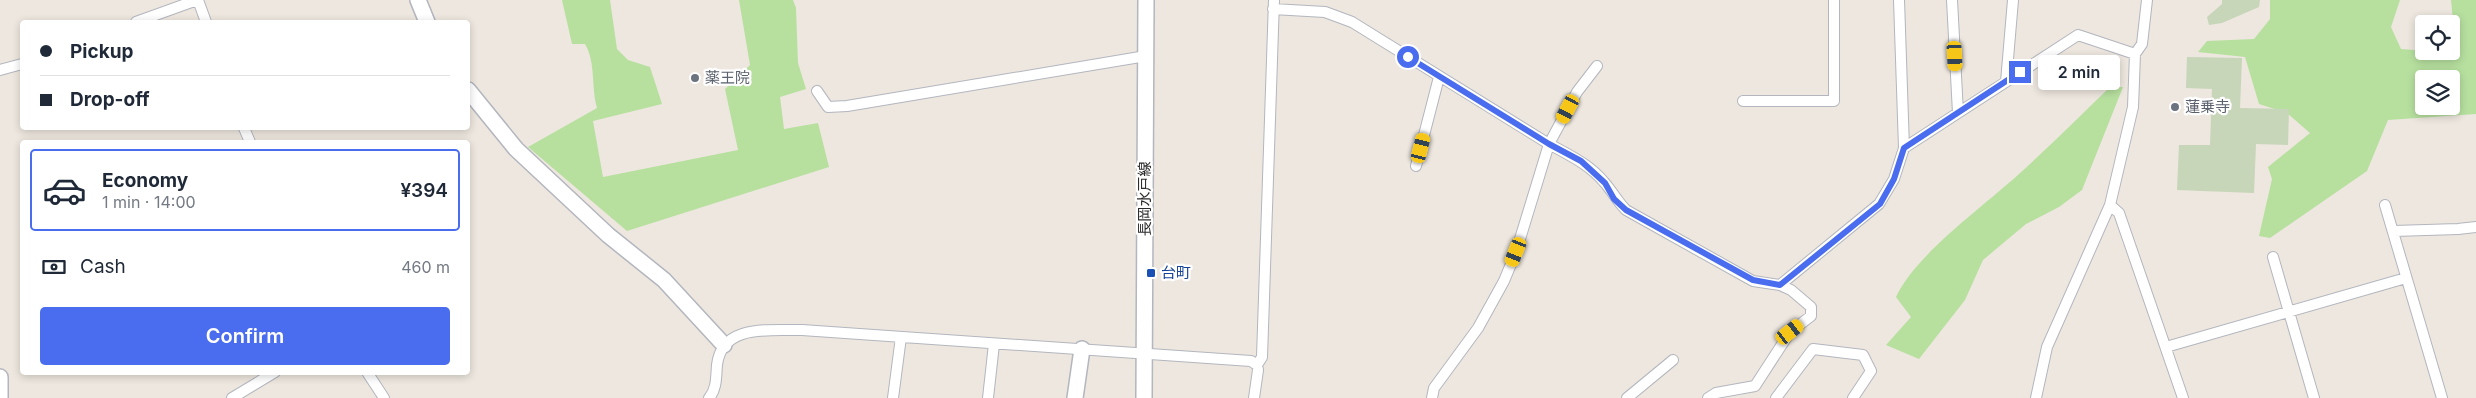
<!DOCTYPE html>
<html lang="en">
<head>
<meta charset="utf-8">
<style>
	:root { --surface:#fff; --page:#f2f2f3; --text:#1f2937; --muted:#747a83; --line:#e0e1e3; --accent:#4a6cef }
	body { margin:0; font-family:Inter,"Noto Sans JP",sans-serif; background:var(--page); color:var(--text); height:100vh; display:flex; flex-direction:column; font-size:19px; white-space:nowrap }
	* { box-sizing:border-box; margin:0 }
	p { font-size:16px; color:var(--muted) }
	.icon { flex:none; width:28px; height:28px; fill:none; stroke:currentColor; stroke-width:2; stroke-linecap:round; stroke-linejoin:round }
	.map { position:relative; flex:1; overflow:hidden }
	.sheet { position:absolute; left:20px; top:140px; width:450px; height:235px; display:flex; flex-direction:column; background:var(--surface); border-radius:5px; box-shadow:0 2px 8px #0003 }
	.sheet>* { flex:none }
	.top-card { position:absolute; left:20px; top:20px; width:450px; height:110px; border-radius:5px; box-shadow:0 2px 8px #0003; display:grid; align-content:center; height:110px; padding:0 20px; background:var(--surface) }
	.controls { position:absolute; left:2415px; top:15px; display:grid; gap:10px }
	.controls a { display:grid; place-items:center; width:45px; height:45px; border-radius:5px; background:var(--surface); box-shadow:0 2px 8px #0003; font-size:25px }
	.end { position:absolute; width:22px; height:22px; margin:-11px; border:6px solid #4a6cef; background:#fff; box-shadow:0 0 0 2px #fff }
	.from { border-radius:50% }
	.bubble { position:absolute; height:35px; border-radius:5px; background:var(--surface); box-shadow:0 2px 8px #0003; font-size:16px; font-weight:600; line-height:35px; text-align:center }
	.car { position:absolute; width:15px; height:30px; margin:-15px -8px; border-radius:6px; box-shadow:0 0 4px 1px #0007; background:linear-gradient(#f5c518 24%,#345 0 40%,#f5c518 0 76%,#345 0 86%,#f5c518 0) }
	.top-card b { display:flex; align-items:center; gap:18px; height:48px; font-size:19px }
	.top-card b+b { border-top:1px solid var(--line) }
	.top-card i { width:12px; height:12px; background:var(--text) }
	ul { padding:9px 0 0; list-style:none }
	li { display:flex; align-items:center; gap:15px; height:82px; margin:0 10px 8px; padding:0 10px; border:2px solid transparent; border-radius:5px }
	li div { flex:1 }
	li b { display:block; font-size:19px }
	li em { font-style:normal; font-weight:600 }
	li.selected { border-color:var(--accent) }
	li>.icon { width:45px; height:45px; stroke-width:1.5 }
	.pay { display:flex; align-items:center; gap:12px; height:55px; padding:0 20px; font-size:19px }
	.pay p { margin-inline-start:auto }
	.primary-button { display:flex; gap:10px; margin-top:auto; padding:10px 20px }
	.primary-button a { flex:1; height:58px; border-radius:5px; background:var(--accent); color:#fff; font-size:20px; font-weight:600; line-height:58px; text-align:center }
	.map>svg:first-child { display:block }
	.green { fill:#b7e09f; fill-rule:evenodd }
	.cemetery { fill:#c7d5b8 }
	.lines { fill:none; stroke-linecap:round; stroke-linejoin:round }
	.street-casing { stroke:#b3b6be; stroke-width:12 }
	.secondary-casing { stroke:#b3b6be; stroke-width:18 }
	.street { stroke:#fff; stroke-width:10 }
	.secondary { stroke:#fff; stroke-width:15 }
	.route { stroke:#4a6cef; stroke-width:6 }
	.worship-dot { fill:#6b7280; stroke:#fff; stroke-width:2 }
	.transit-dot { fill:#1a4fb4; stroke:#fff; stroke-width:2 }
	.labels { text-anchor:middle; stroke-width:4.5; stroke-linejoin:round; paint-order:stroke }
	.worship-label { font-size:15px; fill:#5b616d; stroke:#fff; text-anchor:start }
	.street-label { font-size:15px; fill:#2c2c2c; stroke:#fff }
	.transit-label { font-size:15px; fill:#164399; stroke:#fff; text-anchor:start }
</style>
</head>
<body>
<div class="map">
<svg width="2476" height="398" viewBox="0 0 2476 398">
	<rect width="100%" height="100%" fill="#ede7df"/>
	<path class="green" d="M 562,0 L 610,0 L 617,49 L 628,60 L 650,67 L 662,104 L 593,121 L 603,177 L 738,150 L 725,89 L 750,65 L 739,0 L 793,0 L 796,8 L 798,63 L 806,89 L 780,97 L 784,129 L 818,123 L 829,167 L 627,231 L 528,147 L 597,108 C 591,86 596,63 585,44 L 572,44 Z
		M 2270,0 L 2400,0 L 2391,27 L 2401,49 L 2456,53 L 2451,0 L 2476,0 L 2476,114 L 2388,120 L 2367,171 L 2270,238 L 2259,236 L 2272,179 L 2268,167 L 2310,133 L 2287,113 L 2259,104 L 2245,57 L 2198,52 L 2207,41 L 2254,39 L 2270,19 ZM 2424,79 L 2451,79 L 2451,106 L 2424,106 Z
		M 2110,87 L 2123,87 L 2082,190 L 2059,207 L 2026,224 L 1983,260 L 1965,300 L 1919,359 L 1886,345 L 1911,317 L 1896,297 C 1915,255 1984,206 2019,174 C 2050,146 2080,116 2110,87 Z"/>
	<path class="cemetery" d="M 2222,0 L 2260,0 L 2259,7 L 2222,23 L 2209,25 L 2207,17 L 2222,4 Z
		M 2187,57 L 2242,58 L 2240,108 L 2289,109 L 2288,145 L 2256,144 L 2254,193 L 2177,190 L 2179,145 L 2210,145 L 2212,89 L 2186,88 Z"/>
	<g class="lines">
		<defs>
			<path id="street" d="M 198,0 L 206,22
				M 1952,0 L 1958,113
				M 1273,9 L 1325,12 L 1352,22 L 1549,144 C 1569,155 1589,164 1604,182 C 1613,192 1616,200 1626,210 L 1753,281 L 1780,285 L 1791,290 L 1811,307 L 1811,316 L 1790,332 L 1755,386 L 1716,393 L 1708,398
				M 136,22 L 197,0
				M 0,70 L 22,64
				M 2006,82 L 2013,0
				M 817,91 L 828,107 L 847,106 L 1146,56
				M 1743,101 L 1834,101 L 1834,0
				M 244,128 L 250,142
				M 1904,148 L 2078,35 L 2135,54
				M 1416,166 L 1439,77
				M 2110,205 L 2119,213 L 2183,398
				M 2385,205 L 2442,398
				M 2394,231 L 2458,229 L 2476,227
				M 2273,257 L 2314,398
				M 1780,285 L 1879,204 L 1894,179 L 1904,148 L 1899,0
				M 2166,347 L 2406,278
				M 1257,365 L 1262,357 L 1274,0
				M 367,372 L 384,398
				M 232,398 L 275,372
				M 709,398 C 717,389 716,376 717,365 C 722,323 771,331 802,330 L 1251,361 L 1257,365 L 1258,370 L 1254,398
				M 893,398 L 901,337
				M 988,398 L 994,344
				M 1432,398 L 1434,388 L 1478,328 L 1504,281 L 1516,252 L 1549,144 L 1577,92 L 1597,66
				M 1627,398 L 1673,360
				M 1776,398 L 1813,349 L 1863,355 L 1871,371 L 1853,398
				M 2036,398 L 2047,347 L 2110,205 L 2133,107 L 2135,54 L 2142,44 L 2147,0"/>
			<path id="secondary" d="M 418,0 L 427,22
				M 468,90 L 516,149 L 608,235 L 664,280 L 724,345
				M 0,377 L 0,398
				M 1075,398 L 1082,349
				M 1144,398 L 1146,0"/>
		</defs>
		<use href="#street" class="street-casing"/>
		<use href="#secondary" class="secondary-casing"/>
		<use href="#street" class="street"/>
		<use href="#secondary" class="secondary"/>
	</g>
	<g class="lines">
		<path class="route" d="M 1408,57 L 1549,144 L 1581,161 L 1605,183 L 1614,199 L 1626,210 L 1753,280 L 1780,285 L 1880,204 L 1894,179 L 1904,148 L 2020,72"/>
	</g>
	<g class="worship-dot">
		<circle cx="695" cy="78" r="5"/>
		<circle cx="2175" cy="107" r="5"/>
	</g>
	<rect class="transit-dot" x="1146" y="268" width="10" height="10" rx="2.5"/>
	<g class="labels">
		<g class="worship-label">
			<text x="705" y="83">薬王院</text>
			<text x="2185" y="112">蓮乗寺</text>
		</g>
		<g class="street-label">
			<text transform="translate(1145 199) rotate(-90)" y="5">長岡水戸線</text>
		</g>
		<g class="transit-label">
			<text x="1161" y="278">台町</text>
		</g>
	</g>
</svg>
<div class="controls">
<a><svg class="icon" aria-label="locate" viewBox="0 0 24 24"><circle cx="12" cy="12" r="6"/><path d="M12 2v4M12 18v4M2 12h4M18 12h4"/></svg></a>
<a><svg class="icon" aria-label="layers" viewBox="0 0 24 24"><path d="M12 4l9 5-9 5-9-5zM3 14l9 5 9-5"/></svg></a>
</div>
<i class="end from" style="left:1408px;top:57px"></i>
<i class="end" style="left:2020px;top:72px"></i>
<div class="bubble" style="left:2038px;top:55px;width:82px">2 min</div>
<i class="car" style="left:1955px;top:56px;rotate:177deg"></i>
<i class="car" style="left:1568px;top:109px;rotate:208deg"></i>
<i class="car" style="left:1421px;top:148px;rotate:14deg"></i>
<i class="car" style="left:1516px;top:252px;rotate:202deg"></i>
<i class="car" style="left:1790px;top:332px;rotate:52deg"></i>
<div class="top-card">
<b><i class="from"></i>Pickup</b>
<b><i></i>Drop-off</b>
</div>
<section class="sheet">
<ul>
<li class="selected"><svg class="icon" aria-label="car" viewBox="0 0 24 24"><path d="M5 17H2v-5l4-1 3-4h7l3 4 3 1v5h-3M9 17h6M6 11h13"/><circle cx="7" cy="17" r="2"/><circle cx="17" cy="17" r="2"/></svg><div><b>Economy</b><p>1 min · 14:00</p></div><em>¥394</em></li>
</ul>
<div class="pay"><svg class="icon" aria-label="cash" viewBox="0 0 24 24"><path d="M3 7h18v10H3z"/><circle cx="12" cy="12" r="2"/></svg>Cash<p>460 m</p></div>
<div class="primary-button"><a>Confirm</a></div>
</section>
</div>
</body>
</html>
